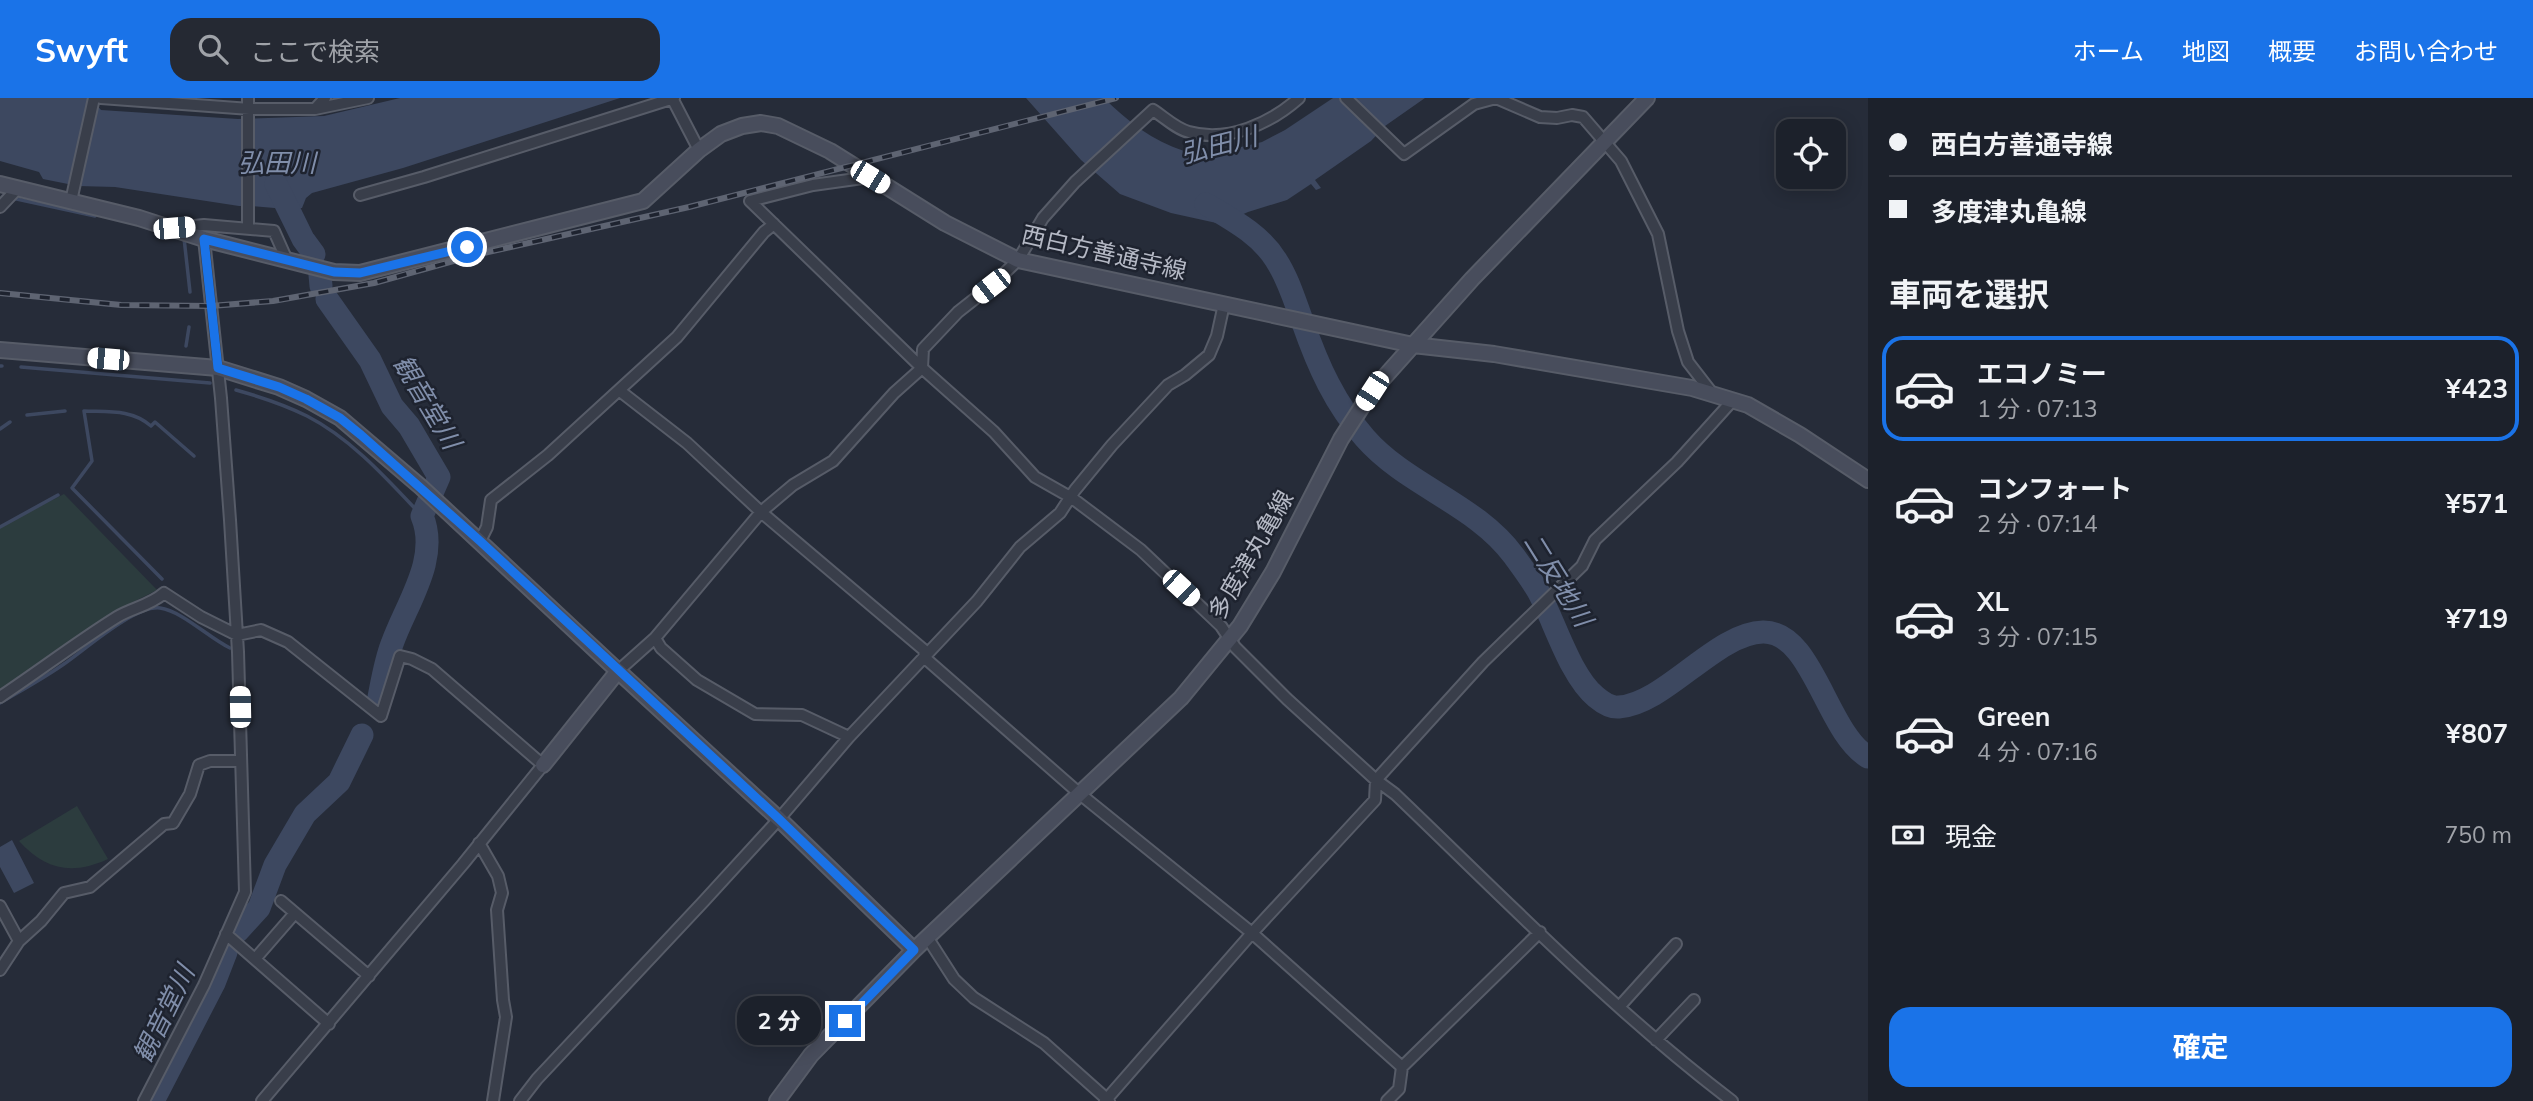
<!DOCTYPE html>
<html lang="ja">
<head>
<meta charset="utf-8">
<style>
	:root { --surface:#1c212b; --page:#252933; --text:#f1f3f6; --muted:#a0a3a9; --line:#3a3e47; --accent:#1a73e8 }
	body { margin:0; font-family:Mulish,"Noto Sans JP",sans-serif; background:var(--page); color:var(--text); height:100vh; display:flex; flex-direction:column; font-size:26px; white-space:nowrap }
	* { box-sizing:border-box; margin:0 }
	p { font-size:23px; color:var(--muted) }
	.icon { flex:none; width:38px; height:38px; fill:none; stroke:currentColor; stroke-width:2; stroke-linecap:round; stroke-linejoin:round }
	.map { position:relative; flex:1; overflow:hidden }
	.side { display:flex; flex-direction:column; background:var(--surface); width:665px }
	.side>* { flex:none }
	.hud { display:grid; align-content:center; height:154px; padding:0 21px; background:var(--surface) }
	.fabs { position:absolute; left:1776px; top:21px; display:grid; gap:14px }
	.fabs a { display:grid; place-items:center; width:70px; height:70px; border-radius:14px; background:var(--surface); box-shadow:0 4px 18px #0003,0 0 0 2px var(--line); font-size:35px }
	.end { position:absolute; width:32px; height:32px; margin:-16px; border:9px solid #1a73e8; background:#fff; box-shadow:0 0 0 4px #fff }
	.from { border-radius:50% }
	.bubble { position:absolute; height:49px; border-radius:21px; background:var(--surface); box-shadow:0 4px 18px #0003,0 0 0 2px var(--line); font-size:23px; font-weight:700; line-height:49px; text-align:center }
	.car { position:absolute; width:21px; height:42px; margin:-21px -10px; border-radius:9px; box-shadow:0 0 5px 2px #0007; background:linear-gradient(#fff 24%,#345 0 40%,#fff 0 76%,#345 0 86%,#fff 0) }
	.hud b { display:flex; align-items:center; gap:24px; height:66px; font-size:26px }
	.hud b+b { border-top:2px solid var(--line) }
	.hud i { width:18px; height:18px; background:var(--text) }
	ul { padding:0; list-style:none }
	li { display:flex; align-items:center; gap:21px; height:105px; margin:0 14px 10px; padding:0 7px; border:4px solid transparent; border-radius:21px }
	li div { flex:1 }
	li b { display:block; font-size:26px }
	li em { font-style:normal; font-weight:700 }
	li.on { border-color:var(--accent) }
	li>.icon { width:63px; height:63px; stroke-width:1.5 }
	h2 { padding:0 21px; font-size:32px; line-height:84px }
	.pay { display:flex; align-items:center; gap:18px; height:77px; padding:0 21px; font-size:26px }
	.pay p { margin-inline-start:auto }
	.cta { display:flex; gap:14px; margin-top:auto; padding:14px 21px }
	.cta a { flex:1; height:80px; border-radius:21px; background:var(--accent); color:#fff; font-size:28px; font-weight:700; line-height:80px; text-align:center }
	header { display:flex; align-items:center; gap:42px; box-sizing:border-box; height:98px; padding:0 35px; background:var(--accent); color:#fff }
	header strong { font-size:33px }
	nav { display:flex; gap:38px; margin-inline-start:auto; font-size:24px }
	.search { width:490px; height:63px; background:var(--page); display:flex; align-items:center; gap:18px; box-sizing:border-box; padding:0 24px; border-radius:21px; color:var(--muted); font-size:26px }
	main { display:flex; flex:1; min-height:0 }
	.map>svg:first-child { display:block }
	.green { fill:#2c3c3e }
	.water { fill:#3d4860 }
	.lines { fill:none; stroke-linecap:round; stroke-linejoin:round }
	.stream { stroke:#3d4860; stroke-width:3.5 }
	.river { stroke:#3d4860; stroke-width:23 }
	.street-casing { stroke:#575c68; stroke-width:14 }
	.secondary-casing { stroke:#575c68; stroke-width:18 }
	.street { stroke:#393e4a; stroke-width:10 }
	.secondary { stroke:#484d5c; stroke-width:14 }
	.rail-casing { stroke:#5e6472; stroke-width:6 }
	.rail { stroke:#1e232f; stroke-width:3.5; stroke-dasharray:10; stroke-linecap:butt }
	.route { stroke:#1a73e8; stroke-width:9 }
	.labels { text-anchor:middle; stroke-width:5; stroke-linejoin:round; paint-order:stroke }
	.street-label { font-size:24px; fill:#b5b9c5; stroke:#1e232f }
	.water-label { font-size:26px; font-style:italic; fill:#808eaa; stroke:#1e232f }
</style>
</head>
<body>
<header>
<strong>Swyft</strong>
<div class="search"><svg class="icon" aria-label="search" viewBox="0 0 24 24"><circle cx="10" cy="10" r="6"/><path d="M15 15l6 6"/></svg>ここで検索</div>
<nav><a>ホーム</a><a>地図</a><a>概要</a><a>お問い合わせ</a></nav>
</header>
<main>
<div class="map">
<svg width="1868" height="1003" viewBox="0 0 1868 1003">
	<rect width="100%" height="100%" fill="#262c39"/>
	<path class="green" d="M 64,396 L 157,492 L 131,505 L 0,593 L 0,429 Z
		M 77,708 L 108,761 C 73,777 46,773 19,743 Z"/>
	<path class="water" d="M 0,0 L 91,0 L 101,12 L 238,21 L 324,18 L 400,0 L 620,0 L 403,70 L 312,95 L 306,100 L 302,110 C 281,113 261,107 239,108 L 115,89 L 78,88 L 43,81 L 39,74 L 0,63 Z
		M 1026,0 L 1104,0 C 1127,23 1153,43 1184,53 L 1187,46 L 1192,45 L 1191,54 L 1212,56 L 1262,44 L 1285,32 L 1333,0 L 1425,0 L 1385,28 L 1371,43 L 1315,82 L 1321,90 L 1316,92 L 1311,86 L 1287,102 L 1248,114 L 1221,126 L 1171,115 L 1120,96 L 1081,62 Z
		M 12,742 L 34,785 L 14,795 L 0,769 L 0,749 Z"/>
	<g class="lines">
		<path class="stream" d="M 12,100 L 95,118
			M 181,139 L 184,140 L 190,194
			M 186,248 L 189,229
			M 0,268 L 2,268
			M 21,269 L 210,285
			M 236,292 C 261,299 285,307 307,318 C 352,341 388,382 422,418
			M 27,317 L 65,313
			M 0,331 L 10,324
			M 0,429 L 58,397
			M 162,481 L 72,390 L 92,363 L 84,313 C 108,314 132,311 151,328 L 155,324 L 194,358
			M 0,605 C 22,592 44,580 64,566 C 86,551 135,507 160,510 C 182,513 209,540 230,550"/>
		<path class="river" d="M 276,86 L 303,141 L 314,156
			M 1206,106 C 1231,121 1260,136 1276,162 C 1288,180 1295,204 1303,225 C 1318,268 1335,306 1365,340 C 1407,388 1476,406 1514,458 C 1522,469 1531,481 1538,493 C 1554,522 1570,578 1596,599 C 1602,604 1611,610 1619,609 C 1665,606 1716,535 1763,534 C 1813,533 1826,634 1868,659
			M 320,177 L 321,188
			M 327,201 L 370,262 L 392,308 L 409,328 L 439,379 L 422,418 C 440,461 406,506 392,546 C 385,564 382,585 378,604
			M 238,833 L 259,810 L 275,767 L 305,716 L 339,684 L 362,637
			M 153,1003 L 214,885 L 226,854"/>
		<defs>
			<path id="street" d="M 101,0 L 250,11 L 315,11 L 325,0
				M 248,0 L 248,130
				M 672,0 L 699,52
				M 1346,0 L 1404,56 L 1474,6 L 1496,0 L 1540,19 L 1557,20 L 1572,17 L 1583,19 L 1621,63 L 1658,136 L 1678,233 L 1688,264 L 1712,295
				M 315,11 L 368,0
				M 870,79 L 813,87 L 750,103 L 922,270 L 994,334 L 1035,379 L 1072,400 L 1141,452 L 1221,528 L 1235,549 L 1287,601 L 1376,682 L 1395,696 C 1505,801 1611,911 1732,1003
				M 360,97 L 424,79 L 674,0
				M 71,103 L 94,0
				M 0,109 L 18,90
				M 175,130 L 204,127 L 274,133 L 286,160
				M 620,293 L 687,345 L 761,414 L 924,552 L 925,560 L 1080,696 L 1252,835 L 1402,969
				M 480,443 L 487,429 L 491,402 L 548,357 L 677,239 L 764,134 L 774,126
				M 655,540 L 661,550 L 697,582 L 755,616 L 802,617 L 849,639
				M 618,573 L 655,540 L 761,414 L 793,387 L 833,363 L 894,295 L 922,270 L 923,251 L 958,214 L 991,188 L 1018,162 L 1043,120 L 1075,84 L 1153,12 C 1164,19 1176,31 1189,34 C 1228,45 1271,25 1299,0
				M 0,599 C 39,573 77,544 117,519 C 132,510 151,507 164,495 L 201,519 L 237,537 L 261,532 L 288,544 L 381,618 L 400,558 L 412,561 L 432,571 L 543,667 L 463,766 L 262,1003
				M 479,745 L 498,778 L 502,795 L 497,812 L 503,902 L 506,919 L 493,1003
				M 281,803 L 369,878
				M 0,808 L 19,843
				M 226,836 L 329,926
				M 927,839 L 954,881 L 974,900 L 1044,945 L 1109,1003
				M 255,861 L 295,815
				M 0,872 L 19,843 L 41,823 L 64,795 L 90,789 L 164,726 L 173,725 L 190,696 L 199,667 L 210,663 L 241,663
				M 1619,909 L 1676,846
				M 1656,942 L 1694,902
				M 144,1003 L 204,887 L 245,794 L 238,554 L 230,422 L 221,300 L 204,141
				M 520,1003 L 537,981 L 704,803 L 779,721 L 849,639 L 977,503 L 1020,449 L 1060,415 L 1075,392 L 1112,347 L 1168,287 L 1185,277 L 1209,257 L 1217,238 L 1224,206
				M 1105,1003 L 1252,835 L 1375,702 L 1376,682 L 1483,564 L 1582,468 L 1595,442 L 1677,364 L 1733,302
				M 1387,1003 L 1399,991 L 1402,969 L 1540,834"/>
			<path id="secondary" d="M 0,86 L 139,120 L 204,141 L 334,174 L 360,175 L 643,103 L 699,52 L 721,36 L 742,28 L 761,25 L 778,28 L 830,53 L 945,125 L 1018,162 L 1413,247 L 1494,256 L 1692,290 L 1748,307 L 1800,337 L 1868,382
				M 0,252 L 218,270 L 279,289 L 306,301 L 340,320 L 421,389 L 618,573 L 543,667
				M 618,573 L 779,721 L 914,852
				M 777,1003 L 811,957 L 914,852 L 1181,600 L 1240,528 L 1273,474 L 1341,341 L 1372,293 L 1472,181 L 1647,0"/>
		</defs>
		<use href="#street" class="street-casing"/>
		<use href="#secondary" class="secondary-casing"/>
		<use href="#street" class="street"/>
		<use href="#secondary" class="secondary"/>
		<defs>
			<path id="rail" d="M 0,195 L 121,207 L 211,208 L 273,203 L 374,185 L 475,157 L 689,109 L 1116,0"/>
		</defs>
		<use href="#rail" class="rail-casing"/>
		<use href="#rail" class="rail"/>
	</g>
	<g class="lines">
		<path class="route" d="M 467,149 L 360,175 L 334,174 L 204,141 L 218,270 L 279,289 L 306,301 L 340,320 L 361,337 L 480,443 L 779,721 L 914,852 L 845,923"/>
	</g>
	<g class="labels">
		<g class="street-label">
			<text transform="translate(1104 155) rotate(13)" y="8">西白方善通寺線</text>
			<text transform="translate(1251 457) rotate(-60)" y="8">多度津丸亀線</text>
		</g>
		<g class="water-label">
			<text transform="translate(1219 47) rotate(-14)" y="9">弘田川</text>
			<text x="277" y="74">弘田川</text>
			<text transform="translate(427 304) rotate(59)" y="9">観音堂川</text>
			<text transform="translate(1558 482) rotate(58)" y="9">二反地川</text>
			<text transform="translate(164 916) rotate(-64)" y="9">観音堂川</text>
		</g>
	</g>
</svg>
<div class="fabs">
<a><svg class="icon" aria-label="locate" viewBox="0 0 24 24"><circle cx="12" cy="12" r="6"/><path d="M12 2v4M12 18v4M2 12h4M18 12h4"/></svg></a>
</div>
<i class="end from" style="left:467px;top:149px"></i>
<i class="end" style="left:845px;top:923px"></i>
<div class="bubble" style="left:737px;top:898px;width:84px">2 分</div>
<i class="car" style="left:870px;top:79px;rotate:121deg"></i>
<i class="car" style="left:174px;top:130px;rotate:85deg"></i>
<i class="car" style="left:991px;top:188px;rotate:232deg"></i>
<i class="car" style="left:108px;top:261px;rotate:275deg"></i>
<i class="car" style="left:1372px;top:293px;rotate:213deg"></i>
<i class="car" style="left:1181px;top:490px;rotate:133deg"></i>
<i class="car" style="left:240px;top:609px;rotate:359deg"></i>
</div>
<section class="side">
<div class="hud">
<b><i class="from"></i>西白方善通寺線</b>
<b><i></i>多度津丸亀線</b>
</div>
<h2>車両を選択</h2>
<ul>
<li class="on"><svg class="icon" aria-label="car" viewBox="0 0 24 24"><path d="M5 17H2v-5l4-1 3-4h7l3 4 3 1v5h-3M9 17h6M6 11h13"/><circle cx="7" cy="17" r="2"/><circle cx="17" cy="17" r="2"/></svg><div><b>エコノミー</b><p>1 分 · 07:13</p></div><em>¥423</em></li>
<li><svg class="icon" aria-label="car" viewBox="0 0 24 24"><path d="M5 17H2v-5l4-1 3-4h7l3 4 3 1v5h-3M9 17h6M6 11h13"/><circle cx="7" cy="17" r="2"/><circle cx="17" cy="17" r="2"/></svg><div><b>コンフォート</b><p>2 分 · 07:14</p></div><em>¥571</em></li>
<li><svg class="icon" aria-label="car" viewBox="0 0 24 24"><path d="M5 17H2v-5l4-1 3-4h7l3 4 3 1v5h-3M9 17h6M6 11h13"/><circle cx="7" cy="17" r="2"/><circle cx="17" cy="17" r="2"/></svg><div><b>XL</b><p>3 分 · 07:15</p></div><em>¥719</em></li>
<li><svg class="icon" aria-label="car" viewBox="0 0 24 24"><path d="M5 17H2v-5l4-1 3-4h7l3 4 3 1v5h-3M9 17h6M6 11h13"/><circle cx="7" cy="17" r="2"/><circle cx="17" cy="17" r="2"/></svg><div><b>Green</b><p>4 分 · 07:16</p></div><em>¥807</em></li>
</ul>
<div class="pay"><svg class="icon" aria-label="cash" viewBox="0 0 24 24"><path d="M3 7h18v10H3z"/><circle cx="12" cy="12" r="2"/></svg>現金<p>750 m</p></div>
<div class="cta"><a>確定</a></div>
</section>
</main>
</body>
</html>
